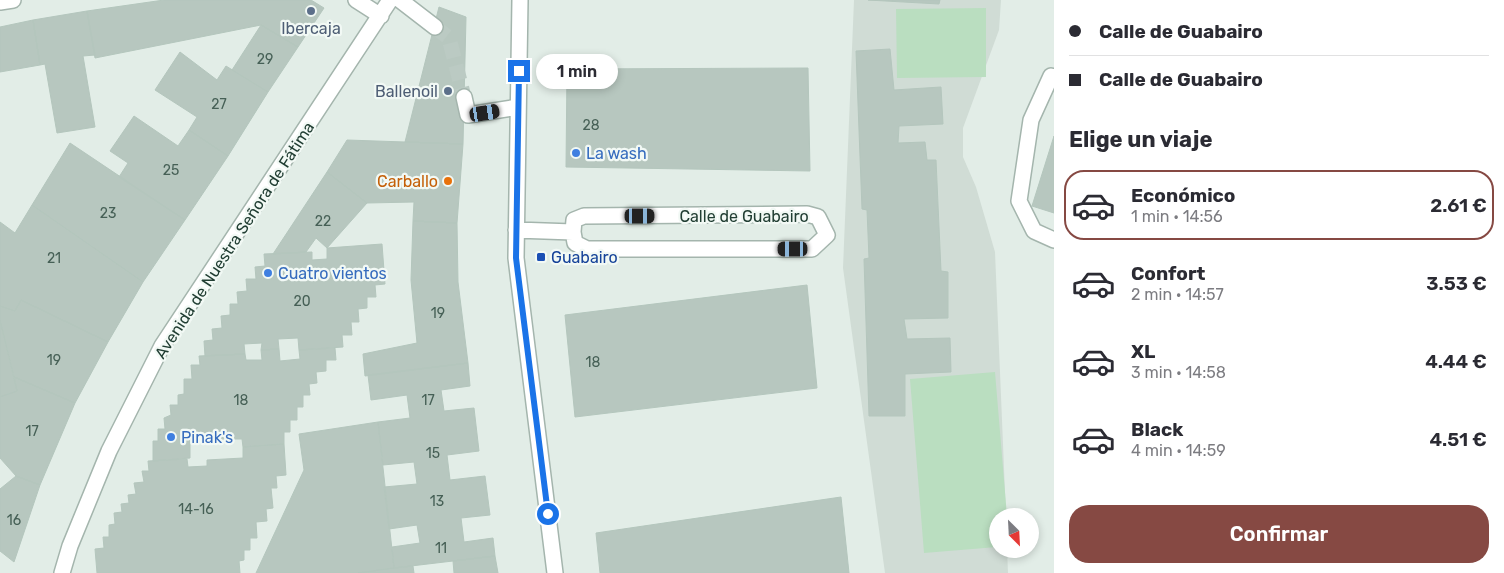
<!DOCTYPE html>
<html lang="es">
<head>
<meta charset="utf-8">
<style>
	:root { --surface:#fff; --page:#f7f7f7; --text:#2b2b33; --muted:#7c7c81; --line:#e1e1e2; --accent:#864943 }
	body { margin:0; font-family:Rubik,sans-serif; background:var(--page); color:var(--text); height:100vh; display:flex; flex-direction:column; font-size:19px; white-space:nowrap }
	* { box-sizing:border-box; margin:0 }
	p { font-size:16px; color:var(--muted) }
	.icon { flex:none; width:28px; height:28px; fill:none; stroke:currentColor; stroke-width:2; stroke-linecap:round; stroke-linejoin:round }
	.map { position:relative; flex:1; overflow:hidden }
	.details { display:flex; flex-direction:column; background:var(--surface); width:450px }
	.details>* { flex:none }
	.banner { display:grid; align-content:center; height:110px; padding:0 15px; background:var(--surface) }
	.needle { width:32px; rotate:156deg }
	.tools { position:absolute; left:989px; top:508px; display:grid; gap:10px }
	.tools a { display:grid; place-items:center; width:50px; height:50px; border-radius:50%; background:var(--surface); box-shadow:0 2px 8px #0003; font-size:25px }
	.end { position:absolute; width:22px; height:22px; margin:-11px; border:6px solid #1a73e8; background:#fff; box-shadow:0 0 0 2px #fff }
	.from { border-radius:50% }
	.bubble { position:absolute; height:35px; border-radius:18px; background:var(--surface); box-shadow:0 2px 8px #0003; font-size:16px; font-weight:600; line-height:35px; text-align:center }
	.car { position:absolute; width:15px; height:30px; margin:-15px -8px; border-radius:6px; box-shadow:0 0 4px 1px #0007; background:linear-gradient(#222 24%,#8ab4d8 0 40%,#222 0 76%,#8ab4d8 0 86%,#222 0) }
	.banner b { display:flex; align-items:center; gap:18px; height:48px; font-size:19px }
	.banner b+b { border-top:1px solid var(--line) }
	.banner i { width:12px; height:12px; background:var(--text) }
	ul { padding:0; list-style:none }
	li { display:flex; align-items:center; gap:15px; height:70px; margin:0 10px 8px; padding:0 5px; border:2px solid transparent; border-radius:20px }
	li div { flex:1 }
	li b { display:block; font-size:19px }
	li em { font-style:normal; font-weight:600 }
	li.on { border-color:var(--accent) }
	li>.icon { width:45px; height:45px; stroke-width:1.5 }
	h2 { padding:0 15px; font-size:22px; line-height:60px }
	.primary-button { display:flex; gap:10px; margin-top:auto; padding:10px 15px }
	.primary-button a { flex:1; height:58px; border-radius:20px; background:var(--accent); color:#fff; font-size:20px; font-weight:600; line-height:58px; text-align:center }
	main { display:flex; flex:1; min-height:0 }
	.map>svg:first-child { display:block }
	.built { fill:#d0dcd5 }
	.green { fill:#badec0 }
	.building { fill:#b7c7bf; stroke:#b4c6bd }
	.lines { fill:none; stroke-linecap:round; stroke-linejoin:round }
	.minor-tunnel { stroke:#bbcac3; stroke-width:15; stroke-dasharray:15 8; stroke-linecap:butt }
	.minor-casing { stroke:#a4b5ad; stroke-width:18 }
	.minor { stroke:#fff; stroke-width:15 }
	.route { stroke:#1a73e8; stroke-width:6 }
	.service-dot { fill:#5c6f8a; stroke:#f2f9f5; stroke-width:2 }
	.shop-dot { fill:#3f7fe0; stroke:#f2f9f5; stroke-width:2 }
	.food-dot { fill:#e8710a; stroke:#f2f9f5; stroke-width:2 }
	.transit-dot { fill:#1a4fb4; stroke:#f2f9f5; stroke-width:2 }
	.labels { text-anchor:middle; stroke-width:4.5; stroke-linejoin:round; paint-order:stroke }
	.number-label { font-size:14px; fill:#466056 }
	.service-label { font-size:16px; fill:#4e5e75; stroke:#f2f9f5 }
	.shop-label { font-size:16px; fill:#366cbe; stroke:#f2f9f5; text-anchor:start }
	.food-label { font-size:16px; fill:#c56008; stroke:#f2f9f5; text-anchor:end }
	.street-label { font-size:16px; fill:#213e33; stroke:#f2f9f5 }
	.transit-label { font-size:16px; fill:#164399; stroke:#f2f9f5; text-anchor:start }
</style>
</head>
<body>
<main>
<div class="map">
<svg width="1054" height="573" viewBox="0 0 1054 573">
	<rect width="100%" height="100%" fill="#e2ede7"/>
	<path class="built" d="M 854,0 L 1001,0 L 999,30 L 963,128 L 963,157 L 976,187 L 995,252 L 1006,516 L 998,516 L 998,549 L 1007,549 L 1008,573 L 885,573 L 843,268 Z"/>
	<path class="green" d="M 986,8 L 986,77 L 897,78 L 896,9 Z
		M 995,372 L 1007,516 L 998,516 L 997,547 L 924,553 L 910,379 Z"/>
	<path class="building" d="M 164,0 L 311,0 L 324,8 L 298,47 L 261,25 L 95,58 L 87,11 Z
		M 868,0 L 940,0 L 939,4 Z
		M 439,7 L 466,17 L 463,144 L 405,142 Z
		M 87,11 L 95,55 L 83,56 L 95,127 L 57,133 L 45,64 L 40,65 L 33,20 Z
		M 33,20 L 40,65 L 0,72 L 0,27 Z
		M 261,25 L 298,47 L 268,92 L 232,70 Z
		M 890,49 L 894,90 L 941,87 L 943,124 L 899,126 L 898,143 L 925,142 L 927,160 L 936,160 L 941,271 L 948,272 L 948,318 L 904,319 L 907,339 L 950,338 L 951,372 L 905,374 L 905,416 L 869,416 L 864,259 L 869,258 L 867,210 L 862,209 L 856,51 Z
		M 180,52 L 217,80 L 226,66 L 268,92 L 228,156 L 189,130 L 197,117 L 155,90 Z
		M 808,68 L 810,171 L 566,167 L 567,69 Z
		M 134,116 L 178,146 L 189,130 L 228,156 L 185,220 L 119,177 L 128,163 L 110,151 Z
		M 1054,136 L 1054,213 L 1032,206 Z
		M 347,140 L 463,144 L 457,223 L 413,221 L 414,202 L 367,203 L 327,172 Z
		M 70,143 L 185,220 L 143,282 L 32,205 Z
		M 327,172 L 367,203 L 327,248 L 316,238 L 306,252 L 273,254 Z
		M 32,205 L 143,282 L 108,342 L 21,300 L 15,311 L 0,306 L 0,222 L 15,233 Z
		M 413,221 L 457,223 L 458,282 L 468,363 L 365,376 L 363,354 L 417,343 L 411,280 Z
		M 382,244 L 385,284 L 375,285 L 376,297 L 367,297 L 367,308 L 358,309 L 359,322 L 351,322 L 352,335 L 342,335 L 343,347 L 299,350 L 298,338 L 278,339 L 279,349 L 261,350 L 262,343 L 244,344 L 245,354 L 205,356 L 204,341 L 213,340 L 212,329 L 222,328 L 221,316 L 230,315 L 230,304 L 238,304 L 237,292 L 247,291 L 246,279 L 256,279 L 255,267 L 265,266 L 264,254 L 312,252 L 312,260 L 327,259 L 327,248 Z
		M 807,285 L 817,388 L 575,417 L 565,315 Z
		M 21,300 L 108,342 L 75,403 L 14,377 L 0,320 L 0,306 L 15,311 Z
		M 0,320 L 17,391 L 0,397 Z
		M 335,348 L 336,360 L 326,360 L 326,371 L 316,372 L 317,383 L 309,384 L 310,395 L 303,395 L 303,407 L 297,407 L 297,420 L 290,420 L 290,432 L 284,432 L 284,444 L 243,447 L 242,439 L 190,439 L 190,458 L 153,461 L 153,441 L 158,441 L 158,429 L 165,429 L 164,418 L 171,415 L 170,405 L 178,405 L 178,395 L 184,394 L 184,379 L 192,379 L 191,365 L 200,365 L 199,356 L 245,354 L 246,360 L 262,360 L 261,350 L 279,349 L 280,361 L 300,359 L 299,350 Z
		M 468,363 L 470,386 L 441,390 L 444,411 L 474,408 L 479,451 L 447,455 L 450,480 L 485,476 L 490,515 L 461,518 L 464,542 L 493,538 L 495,556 L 394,568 L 392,547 L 420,543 L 417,525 L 389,529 L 384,487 L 417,484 L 414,462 L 383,465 L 378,422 L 410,418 L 407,395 L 371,400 L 368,375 Z
		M 14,377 L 75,403 L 40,485 L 16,476 L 0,458 L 0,397 L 17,391 Z
		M 378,422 L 394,568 L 358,573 L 256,573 L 304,470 L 299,434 Z
		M 284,444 L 286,475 L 276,476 L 277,488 L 271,488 L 273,508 L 266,509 L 267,521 L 256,522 L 257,538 L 250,538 L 250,550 L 244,550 L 244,560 L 239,561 L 240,573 L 97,573 L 95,549 L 104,548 L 103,537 L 109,537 L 109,525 L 115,524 L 114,513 L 122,512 L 121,504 L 129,503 L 128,495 L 136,494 L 134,483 L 144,482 L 142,471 L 149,471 L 148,461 L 187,459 L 188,467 L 207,466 L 207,460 L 243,458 L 243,447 Z
		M 16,476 L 40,485 L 14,562 L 0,551 L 0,489 Z
		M 841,497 L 849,573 L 600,573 L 596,533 Z
		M 495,556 L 498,573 L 454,573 L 453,561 Z
		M 413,566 L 414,573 L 358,573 L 394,568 Z"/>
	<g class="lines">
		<path class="minor-tunnel" d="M 435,27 L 449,38 L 464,97"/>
		<defs>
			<path id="minor" d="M 356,0 L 381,16
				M 400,0 L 435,27
				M 520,0 L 516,258 L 555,573
				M 0,2 L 13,0
				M 1054,77 L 1051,76 L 1031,120 L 1019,201 L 1034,231 L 1054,240
				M 464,97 L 468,115 L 518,107
				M 516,230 L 573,232 L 575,243 L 587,249 L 812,249 L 827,235 L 818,217 L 807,214 L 584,216 L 574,220 L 573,232
				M 62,573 L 70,546 L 109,451 L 162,346 L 390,0"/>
		</defs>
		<use href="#minor" class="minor-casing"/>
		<use href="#minor" class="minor"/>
	</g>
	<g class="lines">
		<path class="route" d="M 519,71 L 516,258 L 548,514"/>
	</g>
	<g class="service-dot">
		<circle cx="311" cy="11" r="5"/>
		<circle cx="448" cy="91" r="5"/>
	</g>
	<g class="shop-dot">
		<circle cx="576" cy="153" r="5"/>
		<circle cx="268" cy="273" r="5"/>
		<circle cx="171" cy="437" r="5"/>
	</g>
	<circle class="food-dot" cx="448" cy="181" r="5"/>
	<rect class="transit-dot" x="536" y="252" width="10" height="10" rx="2.5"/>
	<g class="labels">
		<g class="number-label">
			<text x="265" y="64">29</text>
			<text x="219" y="109">27</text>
			<text x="591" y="130">28</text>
			<text x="171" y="175">25</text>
			<text x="108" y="218">23</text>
			<text x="323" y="226">22</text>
			<text x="54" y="263">21</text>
			<text x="302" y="306">20</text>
			<text x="438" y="318">19</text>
			<text x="54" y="365">19</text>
			<text x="593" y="367">18</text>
			<text x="241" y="405">18</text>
			<text x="428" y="405">17</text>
			<text x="32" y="436">17</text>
			<text x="433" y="458">15</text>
			<text x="437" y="506">13</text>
			<text x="196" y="514">14-16</text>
			<text x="14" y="525">16</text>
			<text x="441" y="553">11</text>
		</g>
		<g class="service-label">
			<text x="311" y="34">Ibercaja</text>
			<text x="438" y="97" text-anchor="end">Ballenoil</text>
		</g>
		<g class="shop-label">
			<text x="586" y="159">La wash</text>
			<text x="278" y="279">Cuatro vientos</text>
			<text x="181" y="443">Pinak's</text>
		</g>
		<g class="food-label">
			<text x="438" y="187">Carballo</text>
		</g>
		<g class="street-label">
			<text x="744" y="222">Calle de Guabairo</text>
			<text transform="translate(234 240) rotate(-57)" y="6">Avenida de Nuestra Señora de Fátima</text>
		</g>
		<g class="transit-label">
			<text x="551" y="263">Guabairo</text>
		</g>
	</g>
</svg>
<div class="tools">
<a><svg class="needle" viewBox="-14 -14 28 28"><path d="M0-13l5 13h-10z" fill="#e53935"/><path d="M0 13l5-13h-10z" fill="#7c7c81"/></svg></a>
</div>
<i class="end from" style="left:548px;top:514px"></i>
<i class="end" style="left:519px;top:71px"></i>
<div class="bubble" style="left:536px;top:54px;width:82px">1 min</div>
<i class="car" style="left:485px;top:113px;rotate:81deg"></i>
<i class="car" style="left:640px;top:216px;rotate:90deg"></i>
<i class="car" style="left:793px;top:249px;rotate:270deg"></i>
</div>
<section class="details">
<div class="banner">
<b><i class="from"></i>Calle de Guabairo</b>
<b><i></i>Calle de Guabairo</b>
</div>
<h2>Elige un viaje</h2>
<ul>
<li class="on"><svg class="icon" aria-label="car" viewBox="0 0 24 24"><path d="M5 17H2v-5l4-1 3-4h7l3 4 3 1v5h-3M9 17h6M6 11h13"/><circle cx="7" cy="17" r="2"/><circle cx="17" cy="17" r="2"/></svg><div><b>Económico</b><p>1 min · 14:56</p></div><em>2.61 €</em></li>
<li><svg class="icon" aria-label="car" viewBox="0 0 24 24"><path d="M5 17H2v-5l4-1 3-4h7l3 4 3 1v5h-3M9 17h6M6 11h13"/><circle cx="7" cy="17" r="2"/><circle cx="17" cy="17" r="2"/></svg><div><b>Confort</b><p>2 min · 14:57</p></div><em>3.53 €</em></li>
<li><svg class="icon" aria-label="car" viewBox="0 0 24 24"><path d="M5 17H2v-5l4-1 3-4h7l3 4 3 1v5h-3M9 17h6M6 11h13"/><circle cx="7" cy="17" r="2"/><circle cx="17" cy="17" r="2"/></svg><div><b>XL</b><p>3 min · 14:58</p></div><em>4.44 €</em></li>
<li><svg class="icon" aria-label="car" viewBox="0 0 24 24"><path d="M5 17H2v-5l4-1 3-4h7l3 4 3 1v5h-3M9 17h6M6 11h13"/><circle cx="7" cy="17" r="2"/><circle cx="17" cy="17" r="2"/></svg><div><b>Black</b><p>4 min · 14:59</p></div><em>4.51 €</em></li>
</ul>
<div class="primary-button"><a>Confirmar</a></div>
</section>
</main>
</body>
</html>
